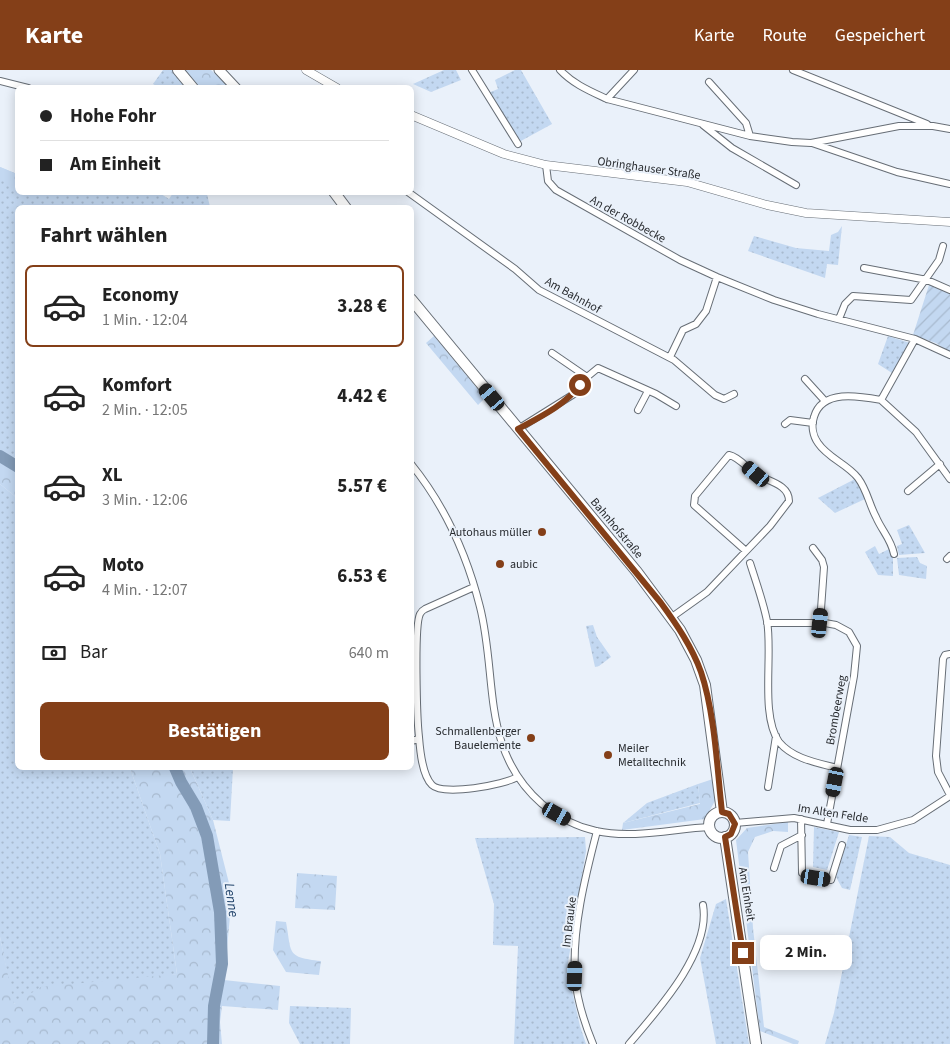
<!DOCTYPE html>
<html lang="de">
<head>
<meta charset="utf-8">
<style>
	:root { --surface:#fff; --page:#f2f2f2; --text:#222; --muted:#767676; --line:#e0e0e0; --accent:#843f18 }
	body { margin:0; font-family:"Source Sans 3",sans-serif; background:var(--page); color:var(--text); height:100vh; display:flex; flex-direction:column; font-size:19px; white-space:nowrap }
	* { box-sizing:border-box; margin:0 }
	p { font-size:16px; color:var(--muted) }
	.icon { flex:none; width:28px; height:28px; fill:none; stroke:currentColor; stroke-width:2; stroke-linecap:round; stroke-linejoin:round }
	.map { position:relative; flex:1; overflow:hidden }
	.drawer { position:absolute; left:15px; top:135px; width:399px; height:565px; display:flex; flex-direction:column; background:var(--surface); border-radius:8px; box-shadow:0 2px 12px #0003 }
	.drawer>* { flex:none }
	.hud { position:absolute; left:15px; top:15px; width:399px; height:110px; border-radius:8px; box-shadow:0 2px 12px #0003; display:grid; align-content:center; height:110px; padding:0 25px; background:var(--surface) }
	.end { position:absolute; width:22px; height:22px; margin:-11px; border:6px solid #843f18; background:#fff; box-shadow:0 0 0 2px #fff }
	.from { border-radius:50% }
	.bubble { position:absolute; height:35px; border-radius:8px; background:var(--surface); box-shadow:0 2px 12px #0003; font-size:16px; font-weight:700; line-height:35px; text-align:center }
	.car { position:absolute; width:15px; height:30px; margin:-15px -8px; border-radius:6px; box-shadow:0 0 4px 1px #0007; background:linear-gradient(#222 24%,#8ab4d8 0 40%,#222 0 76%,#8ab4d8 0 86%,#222 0) }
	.hud b { display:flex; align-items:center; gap:18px; height:48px; font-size:19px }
	.hud b+b { border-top:1px solid var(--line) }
	.hud i { width:12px; height:12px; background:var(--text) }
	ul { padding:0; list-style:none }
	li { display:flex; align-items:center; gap:15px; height:82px; margin:0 10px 8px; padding:0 15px; border:2px solid transparent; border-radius:8px }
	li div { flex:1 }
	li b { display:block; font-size:19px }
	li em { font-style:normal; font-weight:700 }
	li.current { border-color:var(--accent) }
	li>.icon { width:45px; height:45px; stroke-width:1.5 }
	h2 { padding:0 25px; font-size:22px; line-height:60px }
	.pay { display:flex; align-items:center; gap:12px; height:55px; padding:0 25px; font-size:19px }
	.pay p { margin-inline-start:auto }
	.action { display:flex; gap:10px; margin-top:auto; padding:10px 25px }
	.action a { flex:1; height:58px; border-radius:8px; background:var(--accent); color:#fff; font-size:20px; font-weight:700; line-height:58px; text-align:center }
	header { display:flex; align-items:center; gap:30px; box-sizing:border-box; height:70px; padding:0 25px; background:var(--accent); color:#fff }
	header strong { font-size:24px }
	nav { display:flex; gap:28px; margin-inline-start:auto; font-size:18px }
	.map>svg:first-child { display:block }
	.grass { fill:url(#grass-dots) }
	.forest { fill:url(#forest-crowns) }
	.garden { fill:url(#garden-furrows) }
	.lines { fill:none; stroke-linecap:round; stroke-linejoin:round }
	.river { stroke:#839bb7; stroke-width:12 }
	.minor-casing { stroke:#676e76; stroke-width:8 }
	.tertiary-casing { stroke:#676e76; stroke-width:9 }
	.secondary-casing { stroke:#676e76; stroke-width:11 }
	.primary-casing { stroke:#676e76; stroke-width:12 }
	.minor { stroke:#fff; stroke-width:6 }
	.tertiary { stroke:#fff; stroke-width:8 }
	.secondary { stroke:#fff; stroke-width:9 }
	.primary { stroke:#fff; stroke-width:10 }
	.route { stroke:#843f18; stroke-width:6 }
	.poi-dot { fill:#843f18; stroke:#eaf1fa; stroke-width:2 }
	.labels { text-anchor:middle; stroke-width:4; stroke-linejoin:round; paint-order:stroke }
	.street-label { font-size:12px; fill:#282b2f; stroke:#eaf1fa }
	.poi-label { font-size:12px; fill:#282b2f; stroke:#eaf1fa; text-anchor:end }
	.water-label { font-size:14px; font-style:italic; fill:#1c3f66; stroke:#eaf1fa }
</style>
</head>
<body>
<header>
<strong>Karte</strong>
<nav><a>Karte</a><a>Route</a><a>Gespeichert</a></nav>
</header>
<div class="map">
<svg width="950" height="974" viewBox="0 0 950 974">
	<defs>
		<pattern id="grass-dots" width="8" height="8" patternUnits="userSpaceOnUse" patternTransform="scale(1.25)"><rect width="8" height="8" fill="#c3d8f1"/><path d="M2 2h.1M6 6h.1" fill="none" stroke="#a8bacf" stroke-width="1.8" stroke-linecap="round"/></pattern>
		<pattern id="forest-crowns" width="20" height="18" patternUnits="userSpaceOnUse" patternTransform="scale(1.25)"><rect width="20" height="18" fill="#c3d8f1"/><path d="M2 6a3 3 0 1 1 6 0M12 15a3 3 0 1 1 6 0" fill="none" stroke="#a8bacf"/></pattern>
		<pattern id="garden-furrows" width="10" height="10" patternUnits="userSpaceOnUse" patternTransform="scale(1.25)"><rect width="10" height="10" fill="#c3d8f1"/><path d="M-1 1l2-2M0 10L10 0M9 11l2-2" fill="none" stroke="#a8bacf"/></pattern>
	</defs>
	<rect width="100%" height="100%" fill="#eaf1fa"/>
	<path class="grass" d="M 163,0 L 172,0 L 188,17 L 158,17 L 153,14 Z
		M 444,0 L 456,0 L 461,10 L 431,22 L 413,14 Z
		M 515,0 L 521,0 L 552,54 L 519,72 L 488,23 L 498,19 L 495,10 Z
		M 0,97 L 17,104 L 18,122 L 158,122 L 169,129 L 173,123 L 204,123 L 207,124 L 210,137 L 18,138 L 17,388 L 0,386 Z
		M 842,156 L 838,195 L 827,194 L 825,208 L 748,181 L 754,166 L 796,178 L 829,181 L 831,165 L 838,162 Z
		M 888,266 L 910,273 L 892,303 L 878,294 Z
		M 855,409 L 865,429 L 835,443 L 818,428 Z
		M 0,414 L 17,428 L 18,698 L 130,698 L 160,784 L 177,904 L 13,934 L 0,867 Z
		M 909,455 L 925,483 L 899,485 L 897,476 L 902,474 L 897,460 Z
		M 875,476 L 879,484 L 889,479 L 893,488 L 893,506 L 878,505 L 865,482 Z
		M 917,487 L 920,493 L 927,496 L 926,509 L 899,505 L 897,488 Z
		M 593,555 L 597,567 L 611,587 L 599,596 L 595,597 L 586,556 Z
		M 190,698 L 233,698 L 230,751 L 213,750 Z
		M 698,714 L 700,733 L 623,753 L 647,733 Z
		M 814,757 L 839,762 L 827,800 L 813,797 Z
		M 849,765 L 862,767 L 850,820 L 842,818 L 836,807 Z
		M 869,766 L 890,767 L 909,783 L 950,795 L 950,974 L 825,974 L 834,943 Z
		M 585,767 L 586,781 L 567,899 L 580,956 L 586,974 L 514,974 L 518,876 L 493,875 L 494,834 L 475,768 Z
		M 726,829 L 749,974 L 716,974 L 700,888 L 716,834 Z
		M 290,936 L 351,938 L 350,974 L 300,974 L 289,953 Z"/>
	<path class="forest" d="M 184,0 L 211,0 L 229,17 L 200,17 Z
		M 0,97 L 17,104 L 17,120 L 0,109 Z
		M 434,266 L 485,328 L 478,335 L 426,273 Z
		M 0,386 L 17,388 L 17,428 L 0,414 Z
		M 130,698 L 190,698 L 213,750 L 232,825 L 224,910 L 280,916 L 278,940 L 222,936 L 220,952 L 222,974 L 0,974 L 0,867 L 14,934 L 41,917 L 177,904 L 160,784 Z
		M 713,709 L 716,729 L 705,749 L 622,760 L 623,753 L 700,734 L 698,714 Z
		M 788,752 L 788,762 L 773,761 L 755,767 L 748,782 L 753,858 L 764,957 L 799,971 L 798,974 L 793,974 L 760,961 L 736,770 L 747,758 Z
		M 297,803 L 337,806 L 335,840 L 295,838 Z
		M 276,851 L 286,852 C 292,884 286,887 321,891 L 319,905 L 286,902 L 273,880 Z"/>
	<path class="garden" d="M 929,215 L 950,224 L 950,282 L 936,273 L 913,265 Z"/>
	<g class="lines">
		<path class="river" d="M 0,386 L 18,397
			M 175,698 L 181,712 L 196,737 L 207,766 L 220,842 L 222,894 L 214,936 L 213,974"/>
		<defs>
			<path id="minor" d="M 472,0 L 518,74
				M 560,0 C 573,14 590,21 607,29 L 750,66 L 792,72 L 811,73 L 899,56 L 933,56 L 950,59
				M 793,0 L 927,54
				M 0,11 L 28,18
				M 709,12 L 746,53 L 750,66
				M 607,29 L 634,0
				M 703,55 L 732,78 L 796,115
				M 812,73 L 897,102 L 950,114
				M 546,95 L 548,111 L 556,120 L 680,190 L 717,207 L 774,230 L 818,244 L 915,269 L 950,285
				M 408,122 L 515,199 L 539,220 L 674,290 L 715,325 L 724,329 L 734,324
				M 864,198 L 927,210 L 950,220
				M 839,249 L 845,234 L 853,226 L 911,230 L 939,190 L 943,176
				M 915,269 L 881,330 L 916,362 L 950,409
				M 552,283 L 587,307
				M 670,287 L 683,260 L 696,254 L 706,241 L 717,207
				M 805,309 L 825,331
				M 881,330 C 859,326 822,319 814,347 C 811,356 813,366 818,373 C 828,388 847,394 858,408 C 867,420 869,434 876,447 C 882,461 891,469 894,484
				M 638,340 L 648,321
				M 785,354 L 790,350 L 813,353
				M 518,359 L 574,324 L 587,307 L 598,298 L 656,324 L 676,336
				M 411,394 C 445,436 467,485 480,537 C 498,608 480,680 542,734 C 557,746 577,757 596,761 C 632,769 673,759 709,757
				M 908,421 L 940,394
				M 813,478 L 822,490 L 824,497 L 820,553
				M 947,489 L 950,486
				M 750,493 C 756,512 763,531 767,551 C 773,584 760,645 779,672 C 793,689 818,693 837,698
				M 474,517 L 425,539 C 423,540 421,542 420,544 C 414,556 417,650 419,667 C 420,680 422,705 432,715 C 443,726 505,715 517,707
				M 672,547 L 707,522 L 770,456 L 789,431 C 789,413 765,411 754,403 C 747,398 739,387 729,385 L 695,426 L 694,435 L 746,481
				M 767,553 L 825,553 L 836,555 L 849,562 L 857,576 L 854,606 L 827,754
				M 950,584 L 945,585 L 943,589 L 936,686 L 938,702 L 950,725
				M 411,671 L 419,669
				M 768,717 L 776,666
				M 801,749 L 802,803 L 831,810 L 842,775
				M 735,753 L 794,748 L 850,760 L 877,760 L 913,750 L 950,726
				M 774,798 L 781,776 L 802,765
				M 593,974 C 584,952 577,930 575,907 C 572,859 585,807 597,761
				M 629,974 C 658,940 711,882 703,835"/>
			<path id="tertiary" d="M 306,0 L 337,18
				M 411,45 L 504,84 L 546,95 L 687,112 L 767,135 L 806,143 L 950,152"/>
			<path id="secondary" d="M 219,0 L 236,18"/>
			<path id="primary" d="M 178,0 L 193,18
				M 334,122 L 346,138
				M 411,229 L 637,502 L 680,560 L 696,590 L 705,615 L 722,742
				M709 755a13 13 0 1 1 26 0a13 13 0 1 1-26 0Z
				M 725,767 L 756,974"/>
		</defs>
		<use href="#minor" class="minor-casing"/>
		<use href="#tertiary" class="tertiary-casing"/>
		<use href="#secondary" class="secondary-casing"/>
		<use href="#primary" class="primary-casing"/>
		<use href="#minor" class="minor"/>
		<use href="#tertiary" class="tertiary"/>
		<use href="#secondary" class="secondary"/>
		<use href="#primary" class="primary"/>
	</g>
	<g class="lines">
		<path class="route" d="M 580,315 C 565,335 540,347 518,359 L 661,533 C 677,555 692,577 701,602 C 715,644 717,698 722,742 L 729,744 L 735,754 L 731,764 L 725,767 L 743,883"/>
	</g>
	<g class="poi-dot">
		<circle cx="542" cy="462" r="5"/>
		<circle cx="500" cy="494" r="5"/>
		<circle cx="531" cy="668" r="5"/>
		<circle cx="608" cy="685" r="5"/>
	</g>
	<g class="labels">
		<g class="street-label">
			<text transform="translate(649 98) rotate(8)" y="4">Obringhauser Straße</text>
			<text transform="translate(628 149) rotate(29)" y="4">An der Robbecke</text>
			<text transform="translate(573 225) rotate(29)" y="4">Am Bahnhof</text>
			<text transform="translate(617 458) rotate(50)" y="4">Bahnhofstraße</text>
			<text transform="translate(836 640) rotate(-80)" y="4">Brombeerweg</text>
			<text transform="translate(833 743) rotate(9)" y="4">Im Alten Felde</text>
			<text transform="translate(747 824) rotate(81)" y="4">Am Einheit</text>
			<text transform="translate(569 852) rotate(-83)" y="4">Im Brauke</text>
		</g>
		<g class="poi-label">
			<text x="532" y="466">Autohaus müller</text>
			<text x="510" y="498" text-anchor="start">aubic</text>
			<text x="521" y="665">Schmallenberger<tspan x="521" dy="14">Bauelemente</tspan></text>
			<text x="618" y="682" text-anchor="start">Meiler<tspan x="618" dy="14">Metalltechnik</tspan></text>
		</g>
		<g class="water-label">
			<text transform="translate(232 830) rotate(82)" y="5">Lenne</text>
		</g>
	</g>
</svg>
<i class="end from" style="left:580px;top:315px"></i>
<i class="end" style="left:743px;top:883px"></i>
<div class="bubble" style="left:760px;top:865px;width:92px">2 Min.</div>
<i class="car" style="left:492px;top:327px;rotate:320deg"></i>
<i class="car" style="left:756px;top:404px;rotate:310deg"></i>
<i class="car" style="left:820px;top:553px;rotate:6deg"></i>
<i class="car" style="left:835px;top:712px;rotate:191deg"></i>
<i class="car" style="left:557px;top:744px;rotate:119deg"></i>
<i class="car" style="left:816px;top:808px;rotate:99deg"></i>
<i class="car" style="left:575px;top:906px;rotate:2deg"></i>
<div class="hud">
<b><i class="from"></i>Hohe Fohr</b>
<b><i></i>Am Einheit</b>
</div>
<section class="drawer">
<h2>Fahrt wählen</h2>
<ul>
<li class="current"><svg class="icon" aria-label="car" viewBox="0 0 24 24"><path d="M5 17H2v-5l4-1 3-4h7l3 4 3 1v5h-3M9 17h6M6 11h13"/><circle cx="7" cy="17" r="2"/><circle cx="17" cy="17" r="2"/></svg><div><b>Economy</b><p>1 Min. · 12:04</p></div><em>3.28 €</em></li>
<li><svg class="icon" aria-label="car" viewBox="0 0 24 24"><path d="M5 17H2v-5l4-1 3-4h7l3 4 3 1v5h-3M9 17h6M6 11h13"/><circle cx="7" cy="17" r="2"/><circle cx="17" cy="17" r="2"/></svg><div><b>Komfort</b><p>2 Min. · 12:05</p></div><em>4.42 €</em></li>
<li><svg class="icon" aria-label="car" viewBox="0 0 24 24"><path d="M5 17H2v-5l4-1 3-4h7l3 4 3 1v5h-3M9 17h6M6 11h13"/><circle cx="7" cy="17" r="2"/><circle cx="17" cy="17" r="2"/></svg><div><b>XL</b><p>3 Min. · 12:06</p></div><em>5.57 €</em></li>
<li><svg class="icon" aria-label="car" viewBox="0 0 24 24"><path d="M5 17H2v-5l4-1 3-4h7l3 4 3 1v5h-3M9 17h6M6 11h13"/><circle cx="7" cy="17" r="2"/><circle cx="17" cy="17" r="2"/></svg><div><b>Moto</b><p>4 Min. · 12:07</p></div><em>6.53 €</em></li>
</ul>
<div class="pay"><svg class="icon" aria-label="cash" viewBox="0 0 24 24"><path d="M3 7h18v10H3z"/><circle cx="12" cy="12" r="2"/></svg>Bar<p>640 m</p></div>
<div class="action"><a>Bestätigen</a></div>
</section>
</div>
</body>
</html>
